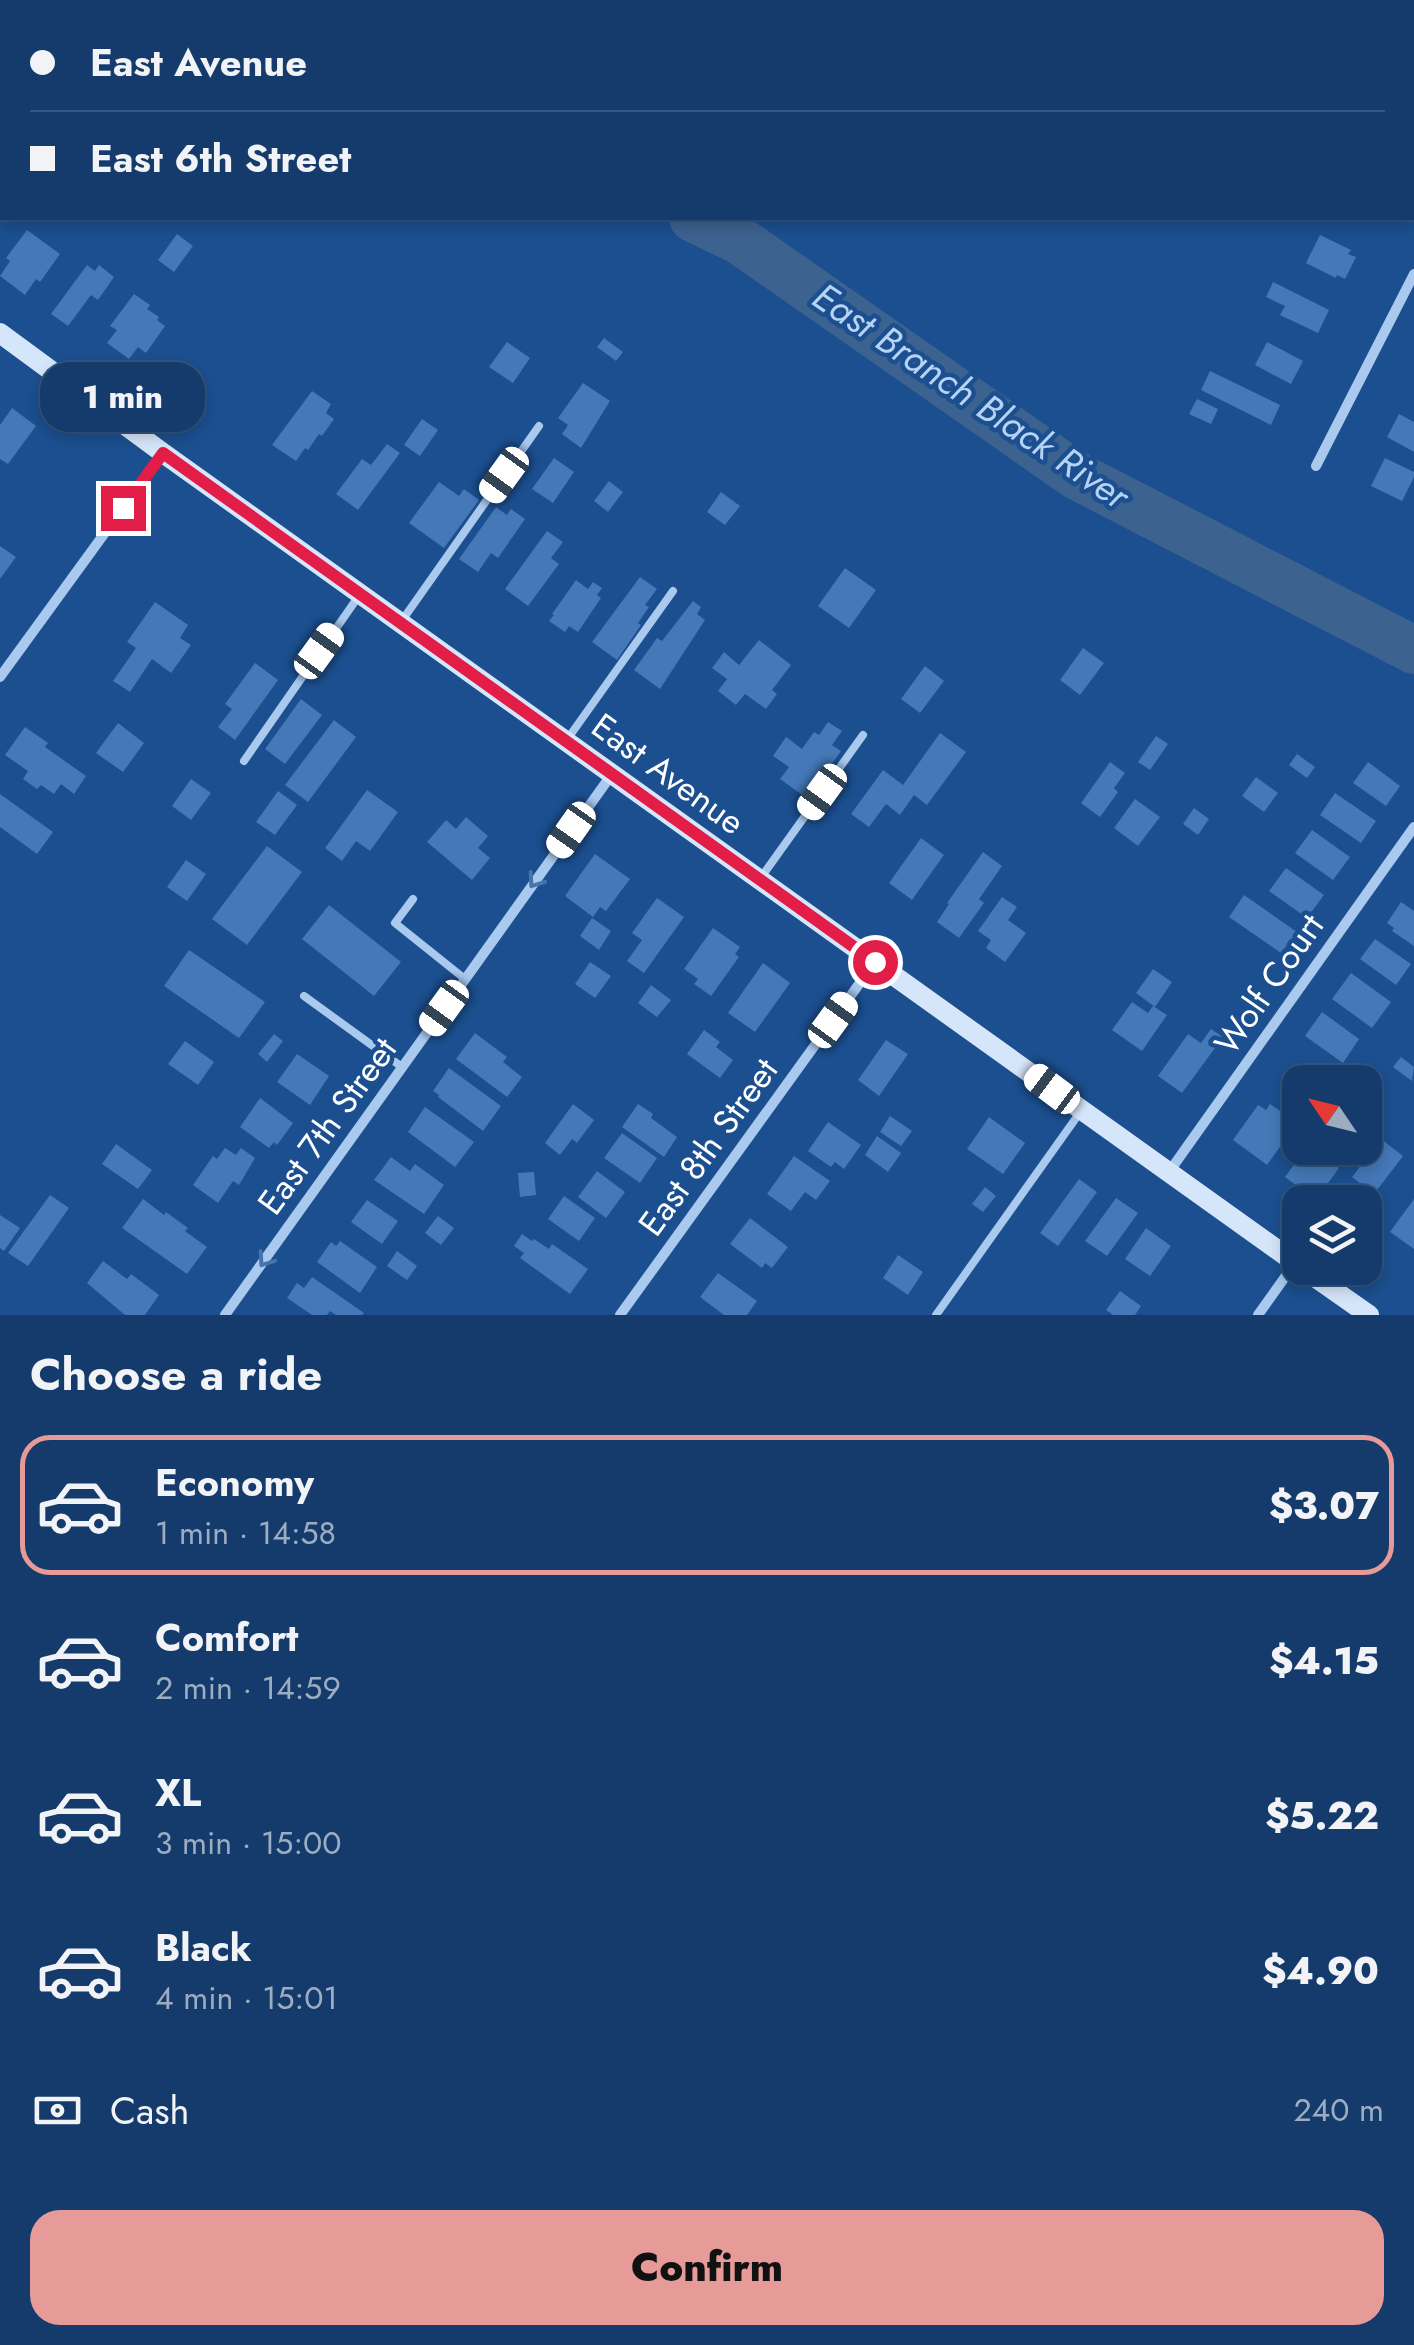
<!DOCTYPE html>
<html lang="en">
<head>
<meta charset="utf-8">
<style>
	:root { --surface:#143b6b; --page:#1d4271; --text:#f1f3f6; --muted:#9dadc1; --line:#33557e; --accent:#e69b98 }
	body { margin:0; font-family:Jost,sans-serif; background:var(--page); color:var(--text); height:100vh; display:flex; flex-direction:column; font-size:38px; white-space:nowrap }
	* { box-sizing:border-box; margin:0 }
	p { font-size:32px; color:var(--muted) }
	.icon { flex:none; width:55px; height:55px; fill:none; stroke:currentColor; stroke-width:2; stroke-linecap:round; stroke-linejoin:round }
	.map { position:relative; height:1315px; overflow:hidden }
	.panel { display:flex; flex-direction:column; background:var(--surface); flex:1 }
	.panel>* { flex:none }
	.banner { position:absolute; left:0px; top:0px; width:1415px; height:220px; box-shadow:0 5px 15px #0003,0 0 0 2px var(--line); display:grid; align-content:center; height:220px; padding:0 30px; background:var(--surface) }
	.needle { width:65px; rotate:305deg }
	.tools { position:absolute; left:1282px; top:1065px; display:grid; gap:20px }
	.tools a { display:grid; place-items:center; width:100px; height:100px; border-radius:20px; background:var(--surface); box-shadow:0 5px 15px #0003,0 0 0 2px var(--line); font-size:50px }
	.end { position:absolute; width:45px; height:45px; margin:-22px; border:12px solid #e11d48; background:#fff; box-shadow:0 0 0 5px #fff }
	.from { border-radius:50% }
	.bubble { position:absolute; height:70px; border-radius:30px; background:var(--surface); box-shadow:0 5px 15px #0003,0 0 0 2px var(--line); font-size:32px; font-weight:800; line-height:70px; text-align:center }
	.car { position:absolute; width:30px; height:60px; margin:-30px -15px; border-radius:12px; box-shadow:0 0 8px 2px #0007; background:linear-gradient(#fff 24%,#345 0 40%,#fff 0 76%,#345 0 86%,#fff 0) }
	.banner b { display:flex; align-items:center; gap:35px; height:95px; font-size:38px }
	.banner b+b { border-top:2px solid var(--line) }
	.banner i { width:25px; height:25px; background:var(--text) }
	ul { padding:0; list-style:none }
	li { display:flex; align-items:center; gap:30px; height:140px; margin:0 20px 15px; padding:0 10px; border:5px solid transparent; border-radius:30px }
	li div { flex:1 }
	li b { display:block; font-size:38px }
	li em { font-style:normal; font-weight:800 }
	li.current { border-color:var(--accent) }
	li>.icon { width:90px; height:90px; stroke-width:1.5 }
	h2 { padding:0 30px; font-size:45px; line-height:120px }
	.pay { display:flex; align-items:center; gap:25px; height:110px; padding:0 30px; font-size:38px }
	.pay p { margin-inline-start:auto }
	.primary-button { display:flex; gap:20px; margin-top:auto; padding:20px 30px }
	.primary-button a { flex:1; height:115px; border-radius:30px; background:var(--accent); color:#111; font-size:40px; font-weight:800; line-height:115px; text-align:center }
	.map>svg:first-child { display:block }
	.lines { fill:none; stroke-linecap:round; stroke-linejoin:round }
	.river { stroke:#3c6290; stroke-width:48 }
	.building { fill:#4478b7 }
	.lane { stroke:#a9c9ee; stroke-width:8 }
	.street { stroke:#a9c9ee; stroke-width:10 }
	.secondary { stroke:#d6e6fa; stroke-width:20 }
	.oneway { stroke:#4674ac }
	.route { stroke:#e11d48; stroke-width:12 }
	.labels { text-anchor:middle; stroke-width:9; stroke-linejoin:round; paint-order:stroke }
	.street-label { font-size:35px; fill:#fff; stroke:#1b4f8f }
	.water-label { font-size:38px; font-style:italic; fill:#b5d3f5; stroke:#1b4f8f }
</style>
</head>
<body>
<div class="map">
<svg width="1414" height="1315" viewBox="0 0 1414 1315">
	<rect width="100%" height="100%" fill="#1b4f8f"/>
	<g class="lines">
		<path class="river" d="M 45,0 L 51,2
			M 693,218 L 739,240 L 1077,476 L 1414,650"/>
	</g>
	<path class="building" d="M 27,230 L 60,254 L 40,282 L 36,279 L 25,295 L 0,276 L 10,261 L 6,258 Z
		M 177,234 L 193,246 L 174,272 L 158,260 Z
		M 1320,235 L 1351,250 L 1348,254 L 1356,257 L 1345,279 L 1337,275 L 1336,278 L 1306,263 Z
		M 87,265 L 95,271 L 99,265 L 114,277 L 98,300 L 91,295 L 68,326 L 51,314 Z
		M 1273,282 L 1329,310 L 1318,333 L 1280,315 L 1285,306 L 1266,297 Z
		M 134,294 L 150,305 L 147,309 L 159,317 L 157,320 L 165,326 L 146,353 L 138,347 L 129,359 L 107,343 L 117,330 L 110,326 Z
		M 604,338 L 623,352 L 616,361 L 597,347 Z
		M 507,342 L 530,358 L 513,383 L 489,367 Z
		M 1267,342 L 1303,361 L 1291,384 L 1255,365 Z
		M 1210,371 L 1280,405 L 1271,425 L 1201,390 Z
		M 583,383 L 610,401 L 581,448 L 562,434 L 568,425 L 558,418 Z
		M 312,391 L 331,404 L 326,413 L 334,419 L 322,436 L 319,434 L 308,450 L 305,448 L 296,461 L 272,445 Z
		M 1197,399 L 1218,409 L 1211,424 L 1189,414 Z
		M 12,408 L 36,426 L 8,464 L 0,459 L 0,425 Z
		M 1399,414 L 1414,422 L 1414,452 L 1387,437 Z
		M 422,419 L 438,430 L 420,456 L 404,445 Z
		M 387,444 L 400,453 L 358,510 L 336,494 L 362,459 L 371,465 Z
		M 554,458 L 574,472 L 553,503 L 532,489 Z
		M 1385,458 L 1414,472 L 1414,477 L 1402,501 L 1371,486 Z
		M 609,481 L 623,492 L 608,512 L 594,501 Z
		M 439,482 L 459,496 L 464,489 L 479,500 L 444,548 L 409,523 Z
		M 721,492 L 740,506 L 725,525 L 707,512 Z
		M 496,507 L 507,515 L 511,509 L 525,519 L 498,558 L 491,553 L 478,572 L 459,559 Z
		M 547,531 L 563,542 L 551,558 L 559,564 L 528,606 L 505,589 Z
		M 0,546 L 16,557 L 0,579 Z
		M 845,568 L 876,590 L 849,628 L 818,606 Z
		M 640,577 L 657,589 L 645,605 L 649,607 L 638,623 L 641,625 L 617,660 L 592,642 Z
		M 576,580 L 588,589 L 593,582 L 602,588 L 597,595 L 601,598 L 578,632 L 569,626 L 565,632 L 549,621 L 554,615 L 552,614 Z
		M 693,601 L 701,607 L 697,614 L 705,620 L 660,689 L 634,670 L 657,638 L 662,641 Z
		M 155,602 L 188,625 L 180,638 L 191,645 L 171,673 L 152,659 L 130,692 L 113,681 L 136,648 L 127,642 Z
		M 759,640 L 791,665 L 772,690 L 777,694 L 766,709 L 745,694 L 736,705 L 718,691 L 727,679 L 712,668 L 724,652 L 739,665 Z
		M 1083,648 L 1104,663 L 1080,695 L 1060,680 Z
		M 255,663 L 278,680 L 235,740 L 218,727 L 232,709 L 225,704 Z
		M 925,666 L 944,681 L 920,713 L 901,699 Z
		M 301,699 L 322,715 L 285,764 L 265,749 Z
		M 334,720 L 356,737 L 308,802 L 285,785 Z
		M 828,722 L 842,731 L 832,745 L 841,751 L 808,799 L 780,779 L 789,767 L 773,756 L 786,737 L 802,749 L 814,732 L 819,735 Z
		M 118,723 L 144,743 L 123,772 L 96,753 Z
		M 25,727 L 48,743 L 45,747 L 86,776 L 74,794 L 61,784 L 54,794 L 41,785 L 37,789 L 23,779 L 28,771 L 5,755 Z
		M 940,733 L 966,752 L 927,805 L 914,795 L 900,815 L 886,804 L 869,827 L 851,814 L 883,770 L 903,785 Z
		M 1156,736 L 1168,744 L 1150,770 L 1138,762 Z
		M 1297,754 L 1315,767 L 1307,778 L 1289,765 Z
		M 1110,762 L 1125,773 L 1114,788 L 1118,792 L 1100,817 L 1081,803 Z
		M 1368,762 L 1400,786 L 1386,806 L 1353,783 Z
		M 1256,777 L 1278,793 L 1264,812 L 1242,796 Z
		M 191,779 L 211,793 L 191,820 L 172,806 Z
		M 367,790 L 398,812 L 370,851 L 356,841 L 342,861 L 325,848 Z
		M 278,791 L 297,805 L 275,835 L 256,822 Z
		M 1335,793 L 1376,821 L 1361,843 L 1320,815 Z
		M 0,794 L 53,832 L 37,854 L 0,827 Z
		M 1135,799 L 1160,817 L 1138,846 L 1114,828 Z
		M 1194,808 L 1209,819 L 1198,835 L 1183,824 Z
		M 466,817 L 488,836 L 478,848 L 490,858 L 472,880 L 427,842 L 446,820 L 456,829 Z
		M 1312,830 L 1350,857 L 1333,880 L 1295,853 Z
		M 921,838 L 944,855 L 912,900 L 889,883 Z
		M 267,846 L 302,872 L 247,945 L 212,919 Z
		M 983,852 L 1002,866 L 979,899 L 984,903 L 959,938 L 937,922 L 949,904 L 947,903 Z
		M 595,854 L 630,879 L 606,911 L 600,907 L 593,917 L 565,896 Z
		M 186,860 L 206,874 L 187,901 L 167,887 Z
		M 1286,868 L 1324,895 L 1307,918 L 1269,891 Z
		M 1244,895 L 1297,932 L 1281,953 L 1229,917 Z
		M 1002,897 L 1017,907 L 1008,920 L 1026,933 L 1005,962 L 986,948 L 991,940 L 978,931 Z
		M 657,898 L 684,917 L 644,973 L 627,961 L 642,940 L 632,933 Z
		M 1401,902 L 1414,911 L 1414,946 L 1392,931 L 1394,928 L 1387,923 Z
		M 329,905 L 401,962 L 374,996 L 302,939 Z
		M 592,918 L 611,931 L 599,950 L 580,936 Z
		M 713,928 L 740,947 L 735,954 L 739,957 L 711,996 L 694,984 L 698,979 L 684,969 Z
		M 1375,939 L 1411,964 L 1396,985 L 1360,959 Z
		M 189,950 L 265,1002 L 239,1038 L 164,986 Z
		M 590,962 L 611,976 L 595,998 L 575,984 Z
		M 763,963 L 790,983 L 755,1032 L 728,1013 Z
		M 1153,969 L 1172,982 L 1155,1007 L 1136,993 Z
		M 1351,973 L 1391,1002 L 1372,1028 L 1332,999 Z
		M 651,985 L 671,1000 L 657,1017 L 638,1003 Z
		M 1132,1002 L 1148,1013 L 1153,1006 L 1167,1015 L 1142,1051 L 1112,1030 Z
		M 1322,1012 L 1359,1039 L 1343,1063 L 1305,1036 Z
		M 1211,1029 L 1223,1037 L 1182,1093 L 1158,1076 L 1188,1034 L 1201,1043 Z
		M 704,1030 L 720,1042 L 716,1047 L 733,1060 L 720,1078 L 687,1054 Z
		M 475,1033 L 507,1057 L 503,1062 L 522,1077 L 507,1097 L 456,1059 Z
		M 274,1034 L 283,1041 L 267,1062 L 258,1054 Z
		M 886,1040 L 908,1054 L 879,1096 L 858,1080 Z
		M 185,1041 L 214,1062 L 198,1085 L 168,1064 Z
		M 297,1054 L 329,1076 L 310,1105 L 277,1082 Z
		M 1401,1057 L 1414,1067 L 1412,1081 L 1393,1067 Z
		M 449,1068 L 501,1106 L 483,1131 L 438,1097 L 439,1095 L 433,1091 Z
		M 260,1098 L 293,1123 L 277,1145 L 274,1142 L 269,1148 L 240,1127 Z
		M 573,1104 L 594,1120 L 577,1143 L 572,1139 L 560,1155 L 545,1143 Z
		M 638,1104 L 653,1114 L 651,1118 L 677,1137 L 664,1157 L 622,1127 Z
		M 1270,1104 L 1289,1117 L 1284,1124 L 1292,1130 L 1267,1165 L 1233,1140 L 1258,1105 L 1266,1110 Z
		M 425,1107 L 474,1142 L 455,1167 L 408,1132 Z
		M 890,1116 L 912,1131 L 901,1146 L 880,1132 Z
		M 989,1117 L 1025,1143 L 1003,1174 L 967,1149 Z
		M 828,1122 L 861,1145 L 844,1169 L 835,1162 L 831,1167 L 808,1151 Z
		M 622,1133 L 657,1158 L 640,1183 L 604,1158 Z
		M 877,1136 L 901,1153 L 888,1172 L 865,1155 Z
		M 1381,1139 L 1403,1156 L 1374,1194 L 1352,1177 Z
		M 116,1144 L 152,1170 L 138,1189 L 102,1164 Z
		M 225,1148 L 236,1155 L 241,1148 L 255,1158 L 239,1185 L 233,1181 L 218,1203 L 193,1185 L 213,1156 L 217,1159 Z
		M 1306,1148 L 1310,1148 L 1339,1168 L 1316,1200 L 1285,1177 Z
		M 794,1156 L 830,1181 L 816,1200 L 805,1192 L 791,1211 L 767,1194 Z
		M 391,1157 L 410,1171 L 415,1164 L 444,1185 L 424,1214 L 374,1180 Z
		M 597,1171 L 625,1192 L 606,1218 L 578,1197 Z
		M 534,1172 L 536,1195 L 520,1197 L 518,1173 Z
		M 1079,1179 L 1097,1192 L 1058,1246 L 1040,1233 Z
		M 985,1187 L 996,1196 L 983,1212 L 972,1204 Z
		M 50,1195 L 69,1208 L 28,1266 L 8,1253 Z
		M 564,1196 L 595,1218 L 579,1241 L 548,1219 Z
		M 1116,1198 L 1138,1213 L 1107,1256 L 1085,1241 Z
		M 143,1199 L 164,1215 L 166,1212 L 188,1228 L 185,1231 L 207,1247 L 187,1274 L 122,1228 Z
		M 1414,1199 L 1414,1249 L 1390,1232 Z
		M 367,1200 L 398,1221 L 382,1244 L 351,1222 Z
		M 0,1215 L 20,1228 L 4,1251 L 0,1248 Z
		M 438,1216 L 454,1228 L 441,1245 L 425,1233 Z
		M 750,1218 L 788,1247 L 772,1268 L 765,1263 L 762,1268 L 730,1244 Z
		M 1146,1228 L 1171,1246 L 1150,1276 L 1125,1259 Z
		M 522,1234 L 532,1241 L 534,1239 L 549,1249 L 552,1244 L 588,1269 L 570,1294 L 520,1258 L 524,1253 L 514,1246 Z
		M 340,1241 L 377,1267 L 360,1293 L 317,1262 L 331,1242 L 336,1246 Z
		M 397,1251 L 417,1266 L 407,1280 L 387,1266 Z
		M 898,1255 L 923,1272 L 908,1295 L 883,1278 Z
		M 103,1261 L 127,1279 L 131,1274 L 159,1295 L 145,1315 L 125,1315 L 87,1283 Z
		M 718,1273 L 757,1301 L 747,1315 L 724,1315 L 700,1297 Z
		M 312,1277 L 364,1313 L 362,1315 L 336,1315 L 330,1311 L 327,1315 L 312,1315 L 287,1298 L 297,1283 L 304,1288 Z
		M 1120,1291 L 1141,1306 L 1135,1315 L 1113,1315 L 1106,1310 Z"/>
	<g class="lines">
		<path class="lane" d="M 401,622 L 539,426
			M 566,741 L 673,591
			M 244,761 L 358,597
			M 760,879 L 863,735
			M 413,899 L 395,923 L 465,979
			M 304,996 L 402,1067
			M 936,1315 L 1081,1111"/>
		<path class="street" d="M 1316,466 L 1414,274
			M 0,677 L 163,453
			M 1169,1172 L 1414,827
			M 225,1315 L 612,774
			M 620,1315 L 875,962
			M 1258,1315 L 1295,1263"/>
		<path class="secondary" d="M 0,333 L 163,453 L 1300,1266
			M 1302,1268 L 1369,1315"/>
	</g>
	<defs><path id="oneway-chevron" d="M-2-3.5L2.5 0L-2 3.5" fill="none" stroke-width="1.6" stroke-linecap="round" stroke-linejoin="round" transform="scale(2.5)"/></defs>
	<g class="oneway">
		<use href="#oneway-chevron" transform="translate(535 881) rotate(125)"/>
		<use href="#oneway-chevron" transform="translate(265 1260) rotate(125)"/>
	</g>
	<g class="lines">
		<path class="route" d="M 123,508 L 163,453 L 875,962"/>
	</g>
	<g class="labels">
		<g class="street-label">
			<text transform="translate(668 774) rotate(36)" y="12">East Avenue</text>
			<text transform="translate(1269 984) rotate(-55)" y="12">Wolf Court</text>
			<text transform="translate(327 1126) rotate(-54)" y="12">East 7th Street</text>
			<text transform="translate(708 1147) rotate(-54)" y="12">East 8th Street</text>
		</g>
		<g class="water-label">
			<text transform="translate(971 396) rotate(34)" y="13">East Branch Black River</text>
		</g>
	</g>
</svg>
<div class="tools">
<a><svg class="needle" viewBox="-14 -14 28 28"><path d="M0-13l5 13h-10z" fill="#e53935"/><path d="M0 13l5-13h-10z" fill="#9dadc1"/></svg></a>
<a><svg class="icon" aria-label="layers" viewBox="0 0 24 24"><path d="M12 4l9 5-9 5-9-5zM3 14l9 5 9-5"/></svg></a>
</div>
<i class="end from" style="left:875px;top:962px"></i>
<i class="end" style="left:123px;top:508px"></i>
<div class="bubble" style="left:40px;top:362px;width:165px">1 min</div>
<i class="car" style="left:504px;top:475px;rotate:216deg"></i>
<i class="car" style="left:319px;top:651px;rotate:36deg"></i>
<i class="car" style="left:822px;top:792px;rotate:216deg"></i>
<i class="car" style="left:571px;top:830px;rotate:215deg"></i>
<i class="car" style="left:444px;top:1008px;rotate:216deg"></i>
<i class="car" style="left:833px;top:1020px;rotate:36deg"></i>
<i class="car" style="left:1052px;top:1089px;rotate:307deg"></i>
<div class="banner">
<b><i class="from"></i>East Avenue</b>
<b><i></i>East 6th Street</b>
</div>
</div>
<section class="panel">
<h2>Choose a ride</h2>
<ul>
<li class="current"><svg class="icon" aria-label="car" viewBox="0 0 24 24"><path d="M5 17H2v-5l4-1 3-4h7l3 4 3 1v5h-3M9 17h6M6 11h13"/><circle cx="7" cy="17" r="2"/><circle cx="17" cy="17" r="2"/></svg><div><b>Economy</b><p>1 min · 14:58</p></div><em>$3.07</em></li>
<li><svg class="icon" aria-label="car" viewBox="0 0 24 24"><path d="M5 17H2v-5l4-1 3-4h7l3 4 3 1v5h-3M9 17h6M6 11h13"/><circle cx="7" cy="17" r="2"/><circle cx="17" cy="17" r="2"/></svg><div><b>Comfort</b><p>2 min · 14:59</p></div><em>$4.15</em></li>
<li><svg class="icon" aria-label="car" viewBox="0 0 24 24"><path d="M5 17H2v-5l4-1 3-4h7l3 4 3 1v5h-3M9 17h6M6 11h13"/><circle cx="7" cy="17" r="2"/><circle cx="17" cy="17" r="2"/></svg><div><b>XL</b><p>3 min · 15:00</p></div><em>$5.22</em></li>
<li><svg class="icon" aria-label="car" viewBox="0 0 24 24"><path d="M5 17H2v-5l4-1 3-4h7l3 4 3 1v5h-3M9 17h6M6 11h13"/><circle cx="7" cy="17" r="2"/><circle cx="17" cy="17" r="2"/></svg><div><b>Black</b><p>4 min · 15:01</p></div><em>$4.90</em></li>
</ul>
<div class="pay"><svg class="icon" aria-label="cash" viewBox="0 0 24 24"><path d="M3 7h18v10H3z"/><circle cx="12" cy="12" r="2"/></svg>Cash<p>240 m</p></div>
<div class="primary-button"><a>Confirm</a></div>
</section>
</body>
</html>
